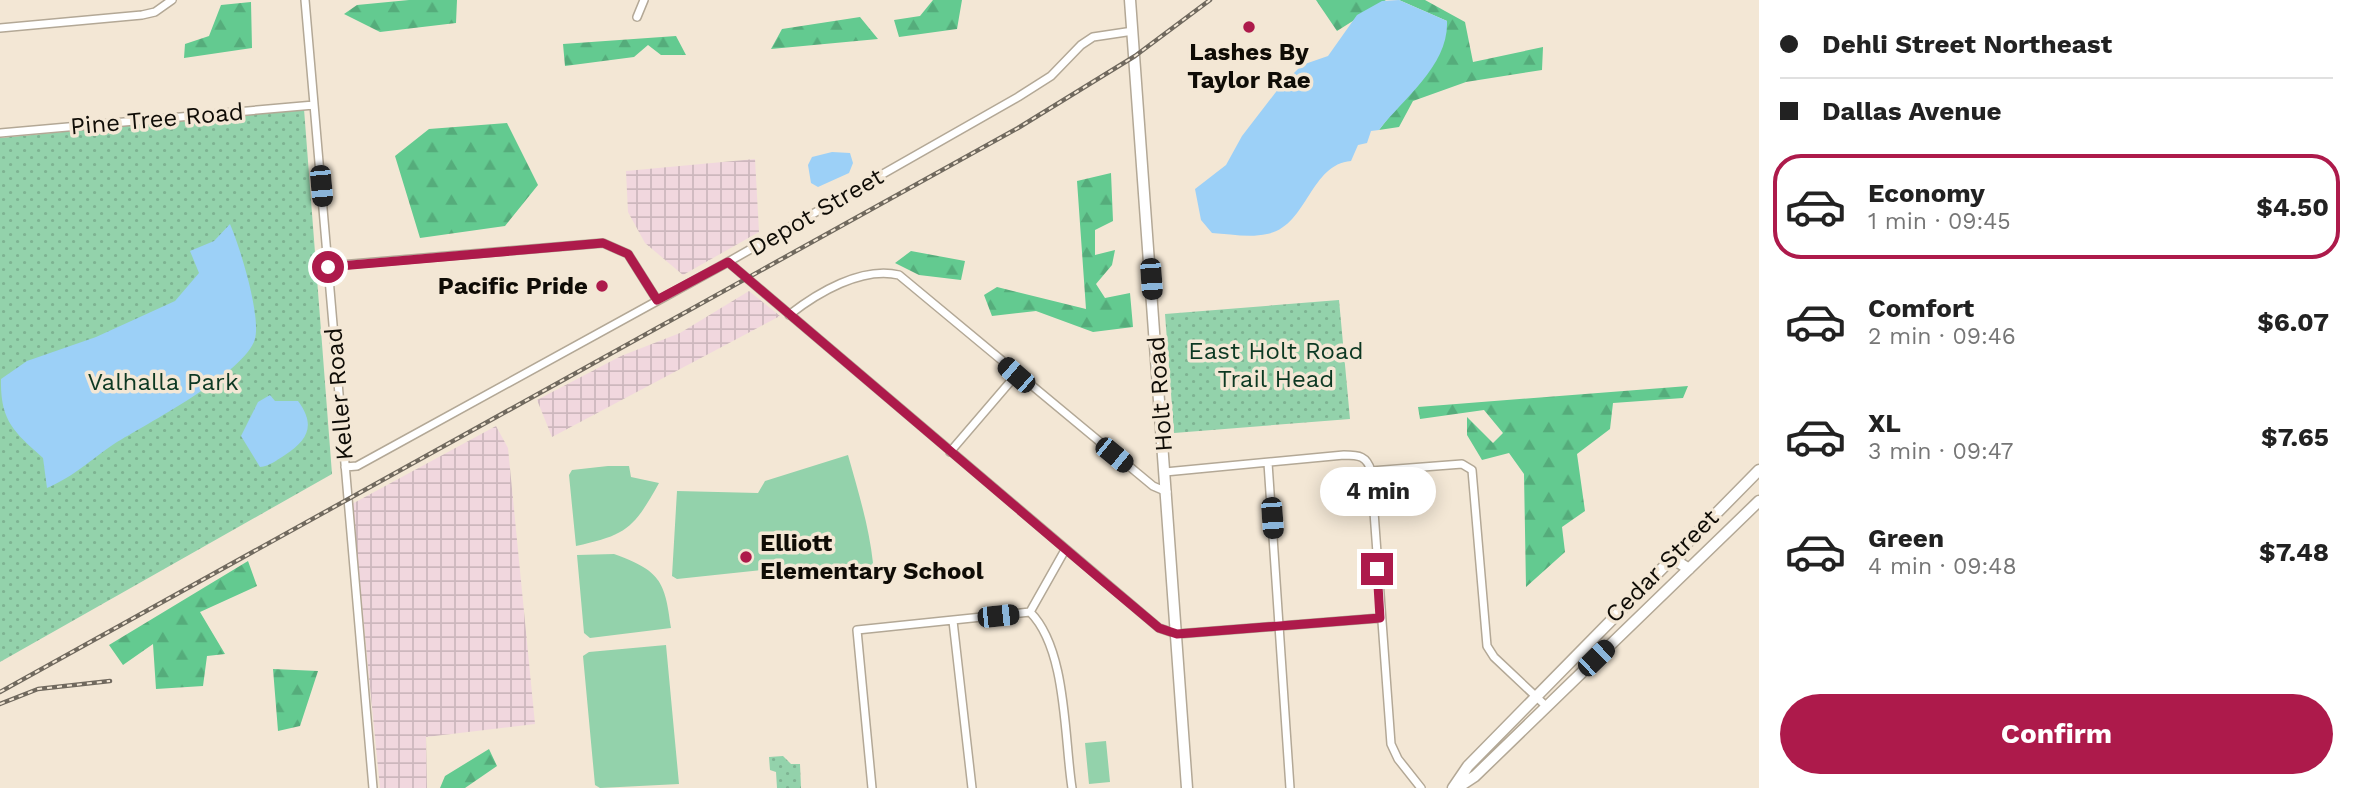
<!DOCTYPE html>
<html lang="en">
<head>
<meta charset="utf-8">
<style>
	:root { --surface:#fff; --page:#f2f2f2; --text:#222; --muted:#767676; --line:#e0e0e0; --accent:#ad1a4b }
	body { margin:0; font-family:"Work Sans",sans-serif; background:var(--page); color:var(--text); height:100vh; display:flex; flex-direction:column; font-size:26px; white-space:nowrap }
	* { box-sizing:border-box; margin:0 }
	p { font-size:23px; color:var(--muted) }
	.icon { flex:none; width:38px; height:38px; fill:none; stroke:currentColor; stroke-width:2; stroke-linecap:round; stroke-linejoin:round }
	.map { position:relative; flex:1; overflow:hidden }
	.side { display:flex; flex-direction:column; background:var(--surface); width:595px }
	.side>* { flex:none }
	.top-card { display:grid; align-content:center; height:154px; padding:0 21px; background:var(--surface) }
	.end { position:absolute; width:32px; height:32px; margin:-16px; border:9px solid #ad1a4b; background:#fff; box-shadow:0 0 0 4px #fff }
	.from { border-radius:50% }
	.bubble { position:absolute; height:49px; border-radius:24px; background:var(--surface); box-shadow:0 4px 18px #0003; font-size:23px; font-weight:700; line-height:49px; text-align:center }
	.car { position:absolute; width:21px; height:42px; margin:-21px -10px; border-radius:9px; box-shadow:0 0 5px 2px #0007; background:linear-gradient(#222 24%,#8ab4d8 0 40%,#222 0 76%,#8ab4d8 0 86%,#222 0) }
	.top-card b { display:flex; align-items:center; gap:24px; height:66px; font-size:26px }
	.top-card b+b { border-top:2px solid var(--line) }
	.top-card i { width:18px; height:18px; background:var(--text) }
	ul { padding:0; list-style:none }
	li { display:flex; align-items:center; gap:21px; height:105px; margin:0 14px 10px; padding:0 7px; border:4px solid transparent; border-radius:28px }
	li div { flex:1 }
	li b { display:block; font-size:26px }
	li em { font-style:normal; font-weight:700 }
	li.selected { border-color:var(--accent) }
	li>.icon { width:63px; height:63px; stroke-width:1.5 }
	.cta { display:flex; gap:14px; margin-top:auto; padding:14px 21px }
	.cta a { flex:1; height:80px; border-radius:42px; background:var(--accent); color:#fff; font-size:28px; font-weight:700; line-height:80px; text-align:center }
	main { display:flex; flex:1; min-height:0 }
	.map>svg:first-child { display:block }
	.industrial { fill:url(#industrial-grid) }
	.grass { fill:#93d2ab }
	.forest { fill:url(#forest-firs) }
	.park { fill:url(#park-dots) }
	.water { fill:#9cd0f7 }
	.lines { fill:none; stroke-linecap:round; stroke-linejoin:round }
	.minor-casing { stroke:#b3a896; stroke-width:10 }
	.secondary-casing { stroke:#b3a896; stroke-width:13 }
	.minor { stroke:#fff; stroke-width:7 }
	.secondary { stroke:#fff; stroke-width:10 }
	.rail-casing { stroke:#70695e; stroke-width:4.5 }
	.rail { stroke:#f3e7d5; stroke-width:2; stroke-dasharray:5; stroke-linecap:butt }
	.route { stroke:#ad1a4b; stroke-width:9 }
	.poi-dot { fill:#ad1a4b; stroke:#f3e7d5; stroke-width:2.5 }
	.labels { text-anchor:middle; stroke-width:7; stroke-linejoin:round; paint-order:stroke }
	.poi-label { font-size:24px; font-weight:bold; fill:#0f0c06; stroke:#f3e7d5 }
	.street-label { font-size:24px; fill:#0f0c06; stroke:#f3e7d5 }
	.park-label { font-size:24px; fill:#0c3822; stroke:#f3e7d5 }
</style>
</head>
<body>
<main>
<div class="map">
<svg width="1759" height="788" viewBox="0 0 1759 788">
	<defs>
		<pattern id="industrial-grid" width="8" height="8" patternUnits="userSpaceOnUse" patternTransform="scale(1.75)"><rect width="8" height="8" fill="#f1d7de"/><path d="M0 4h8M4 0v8" fill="none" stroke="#cdb7bd"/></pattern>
		<pattern id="forest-firs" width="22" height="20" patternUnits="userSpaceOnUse" patternTransform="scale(1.75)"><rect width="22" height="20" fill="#63ca90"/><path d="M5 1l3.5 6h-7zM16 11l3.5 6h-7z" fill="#55ac7b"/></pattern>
		<pattern id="park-dots" width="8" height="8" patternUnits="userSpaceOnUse" patternTransform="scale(1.75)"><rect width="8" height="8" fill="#93d2ab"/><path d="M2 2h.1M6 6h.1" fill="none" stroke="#7eb392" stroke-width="1.8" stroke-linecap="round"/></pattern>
	</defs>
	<rect width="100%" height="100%" fill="#f3e7d5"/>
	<path class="industrial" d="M 755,159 L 759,232 L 683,275 L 645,243 L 628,212 L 626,171 Z
		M 749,291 L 780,316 L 552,437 L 537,400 L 621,356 L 680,333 Z
		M 496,426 L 508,448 L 535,724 L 426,737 L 427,788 L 380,788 L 352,504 Z"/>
	<path class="grass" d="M 848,455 C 858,491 869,526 873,563 L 868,569 L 763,578 L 762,570 L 677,579 L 672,576 L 677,491 L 758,493 L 765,481 Z
		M 608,466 L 629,466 L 631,477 L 659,483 C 634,528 627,535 576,546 L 569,475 L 572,470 Z
		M 614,554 C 660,571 665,580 671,628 L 590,638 L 584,633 L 577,555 Z
		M 666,645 L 679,784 L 600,788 L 595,785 L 583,656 L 589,652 Z
		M 1106,741 L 1110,782 L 1089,784 L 1085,743 Z"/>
	<path class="forest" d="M 409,0 L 457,0 L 456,23 L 380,32 L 344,14 L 357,5 Z
		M 933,0 L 962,0 L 957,29 L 899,37 L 894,20 L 920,16 Z
		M 1316,0 L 1386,0 L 1337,31 Z
		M 1399,0 L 1425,0 L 1465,22 L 1473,62 L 1543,47 L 1542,70 L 1466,82 L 1413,101 L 1399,127 L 1379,130 L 1398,105 L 1447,21 Z
		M 251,2 L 252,48 L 184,58 L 185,44 L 209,36 L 221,5 Z
		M 860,17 L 878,39 L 771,49 L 782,29 Z
		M 676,36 L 686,55 L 661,55 L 648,45 L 634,57 L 565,66 L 563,44 Z
		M 507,123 L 538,185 L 505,226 L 420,238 L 395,156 L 429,129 Z
		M 1111,173 L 1113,221 L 1095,230 L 1095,255 L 1115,250 L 1112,265 L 1096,284 L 1105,298 L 1130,293 L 1133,327 L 1093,332 L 1036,311 L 992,316 L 984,295 L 997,287 L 1086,309 L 1077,181 Z
		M 911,251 L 965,261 L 961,280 L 919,275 L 895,263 Z
		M 1688,386 L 1683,398 L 1613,403 L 1610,429 L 1577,454 L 1585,511 L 1562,527 L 1565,552 L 1526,587 L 1524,474 L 1509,453 L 1482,460 L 1467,435 L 1467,417 L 1493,443 L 1503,433 L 1484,410 L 1420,419 L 1418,407 Z
		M 248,561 L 257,586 L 200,612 L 225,654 L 207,656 L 203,686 L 156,689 L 153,644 L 123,665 L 109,645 Z
		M 273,669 L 318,671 L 300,726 L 278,731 Z
		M 489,749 L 497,766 L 465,788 L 440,788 L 445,776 Z"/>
	<path class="park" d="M 304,109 L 332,474 L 0,662 L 0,138 Z
		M 1339,300 L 1350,419 L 1174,433 L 1165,314 Z
		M 783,756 L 791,764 L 800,764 L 801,788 L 777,788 L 776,772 L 770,770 L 769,757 Z"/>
	<path class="water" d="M 1399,0 L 1447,21 C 1449,65 1404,98 1379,130 L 1371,131 L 1367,143 L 1358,145 L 1351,161 C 1310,164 1307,227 1267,234 C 1250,238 1229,234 1212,233 L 1201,220 L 1195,189 L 1226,165 L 1242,136 L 1279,88 L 1302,65 L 1328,56 L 1357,15 L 1382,1 Z
		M 832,152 L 850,153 L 853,163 L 849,173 L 818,187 L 811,183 L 808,165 L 812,157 Z
		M 230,224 C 240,247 261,315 255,339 C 245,373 146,424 114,444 C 90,460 75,476 47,488 L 43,458 C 14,432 0,421 1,379 L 27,361 L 96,337 L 175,301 L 199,273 L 190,251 L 214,241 Z
		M 270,395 L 275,401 L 298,401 C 316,425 308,440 285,455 C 277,460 270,466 260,467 L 241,436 L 258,402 Z"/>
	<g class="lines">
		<defs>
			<path id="minor" d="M 305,0 L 373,788
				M 637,17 L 644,0
				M 0,28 L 142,15 L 155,12 L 172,0
				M 0,133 L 314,105
				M 728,262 L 1159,628 L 1177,634 L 1380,618
				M 328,266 L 603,243 L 628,254 L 657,300
				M 789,315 C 817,293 862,266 899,275 L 1153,486 L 1167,492
				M 950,452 L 1016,375
				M 1268,463 L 1290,788
				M 345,467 L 357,466 L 728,262 L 1018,97 L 1051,76 L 1081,45 L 1093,37 L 1133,31
				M 1371,471 L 1462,464 L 1472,470 L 1487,646 L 1494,657 L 1546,706
				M 1165,472 L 1344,455 C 1359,455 1367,456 1371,471 L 1391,744 L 1398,759 L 1421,788
				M 1030,612 C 1067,649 1064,737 1072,788
				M 953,621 L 972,788
				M 872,788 L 857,630 L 1030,612 L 1065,550"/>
			<path id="secondary" d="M 1130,0 L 1187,788
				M 1683,548 L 1678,562 L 1689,569
				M 1453,788 L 1468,766 L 1759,470
				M 1457,788 L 1475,776 L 1759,501"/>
		</defs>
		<use href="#minor" class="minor-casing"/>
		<use href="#secondary" class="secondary-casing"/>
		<use href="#minor" class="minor"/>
		<use href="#secondary" class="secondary"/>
		<defs>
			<path id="rail" d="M 0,692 L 1018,128 L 1135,56 L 1210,0
				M 0,704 L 38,689 L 110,681"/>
		</defs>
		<use href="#rail" class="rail-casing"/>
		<use href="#rail" class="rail"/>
	</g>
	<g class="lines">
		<path class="route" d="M 328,267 L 603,243 L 628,254 L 657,300 L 728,262 L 1103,581 L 1159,628 L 1177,634 L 1380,618 L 1377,569"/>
	</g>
	<g class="poi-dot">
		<circle cx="1249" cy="27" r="7"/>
		<circle cx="602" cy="286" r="7"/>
		<circle cx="746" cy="557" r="7"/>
	</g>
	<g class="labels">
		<g class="poi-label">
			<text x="1249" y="60">Lashes By<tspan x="1249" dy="28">Taylor Rae</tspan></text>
			<text x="588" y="294" text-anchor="end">Pacific Pride</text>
			<text x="760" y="551" text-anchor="start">Elliott<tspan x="760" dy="28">Elementary School</tspan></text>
		</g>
		<g class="street-label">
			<text transform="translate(157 119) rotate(-5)" y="8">Pine Tree Road</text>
			<text transform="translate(816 212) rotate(-30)" y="8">Depot Street</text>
			<text transform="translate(339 394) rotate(-95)" y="8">Keller Road</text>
			<text transform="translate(1160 394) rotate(-94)" y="8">Holt Road</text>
			<text transform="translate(1662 566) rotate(-45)" y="8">Cedar Street</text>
		</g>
		<g class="park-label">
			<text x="1276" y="359">East Holt Road<tspan x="1276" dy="28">Trail Head</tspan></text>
			<text x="163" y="390">Valhalla Park</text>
		</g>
	</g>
</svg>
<i class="end from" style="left:328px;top:267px"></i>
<i class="end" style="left:1377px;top:569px"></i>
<div class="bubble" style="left:1320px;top:467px;width:116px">4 min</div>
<i class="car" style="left:321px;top:186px;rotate:175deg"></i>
<i class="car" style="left:1151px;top:279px;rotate:176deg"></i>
<i class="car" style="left:1016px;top:375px;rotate:311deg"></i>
<i class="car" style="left:1114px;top:455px;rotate:129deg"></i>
<i class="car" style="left:1272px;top:518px;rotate:176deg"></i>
<i class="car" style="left:998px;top:616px;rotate:84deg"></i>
<i class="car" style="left:1596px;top:658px;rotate:46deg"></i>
</div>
<section class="side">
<div class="top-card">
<b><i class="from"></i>Dehli Street Northeast</b>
<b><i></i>Dallas Avenue</b>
</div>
<ul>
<li class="selected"><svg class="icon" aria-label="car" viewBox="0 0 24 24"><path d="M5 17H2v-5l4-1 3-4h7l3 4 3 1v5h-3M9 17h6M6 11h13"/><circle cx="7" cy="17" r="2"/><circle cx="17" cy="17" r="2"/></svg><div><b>Economy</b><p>1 min · 09:45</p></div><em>$4.50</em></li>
<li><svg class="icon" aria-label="car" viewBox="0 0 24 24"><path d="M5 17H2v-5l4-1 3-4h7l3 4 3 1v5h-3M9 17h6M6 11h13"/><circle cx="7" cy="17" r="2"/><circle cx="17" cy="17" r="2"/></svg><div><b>Comfort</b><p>2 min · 09:46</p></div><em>$6.07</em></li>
<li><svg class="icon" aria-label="car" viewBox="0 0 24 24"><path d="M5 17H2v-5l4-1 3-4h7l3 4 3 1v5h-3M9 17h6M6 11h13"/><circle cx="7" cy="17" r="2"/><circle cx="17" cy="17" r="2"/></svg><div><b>XL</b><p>3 min · 09:47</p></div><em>$7.65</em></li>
<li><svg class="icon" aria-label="car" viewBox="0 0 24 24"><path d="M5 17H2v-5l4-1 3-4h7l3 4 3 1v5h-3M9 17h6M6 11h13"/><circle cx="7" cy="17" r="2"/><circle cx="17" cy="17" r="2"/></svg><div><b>Green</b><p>4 min · 09:48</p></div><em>$7.48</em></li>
</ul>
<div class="cta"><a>Confirm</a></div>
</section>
</main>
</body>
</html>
